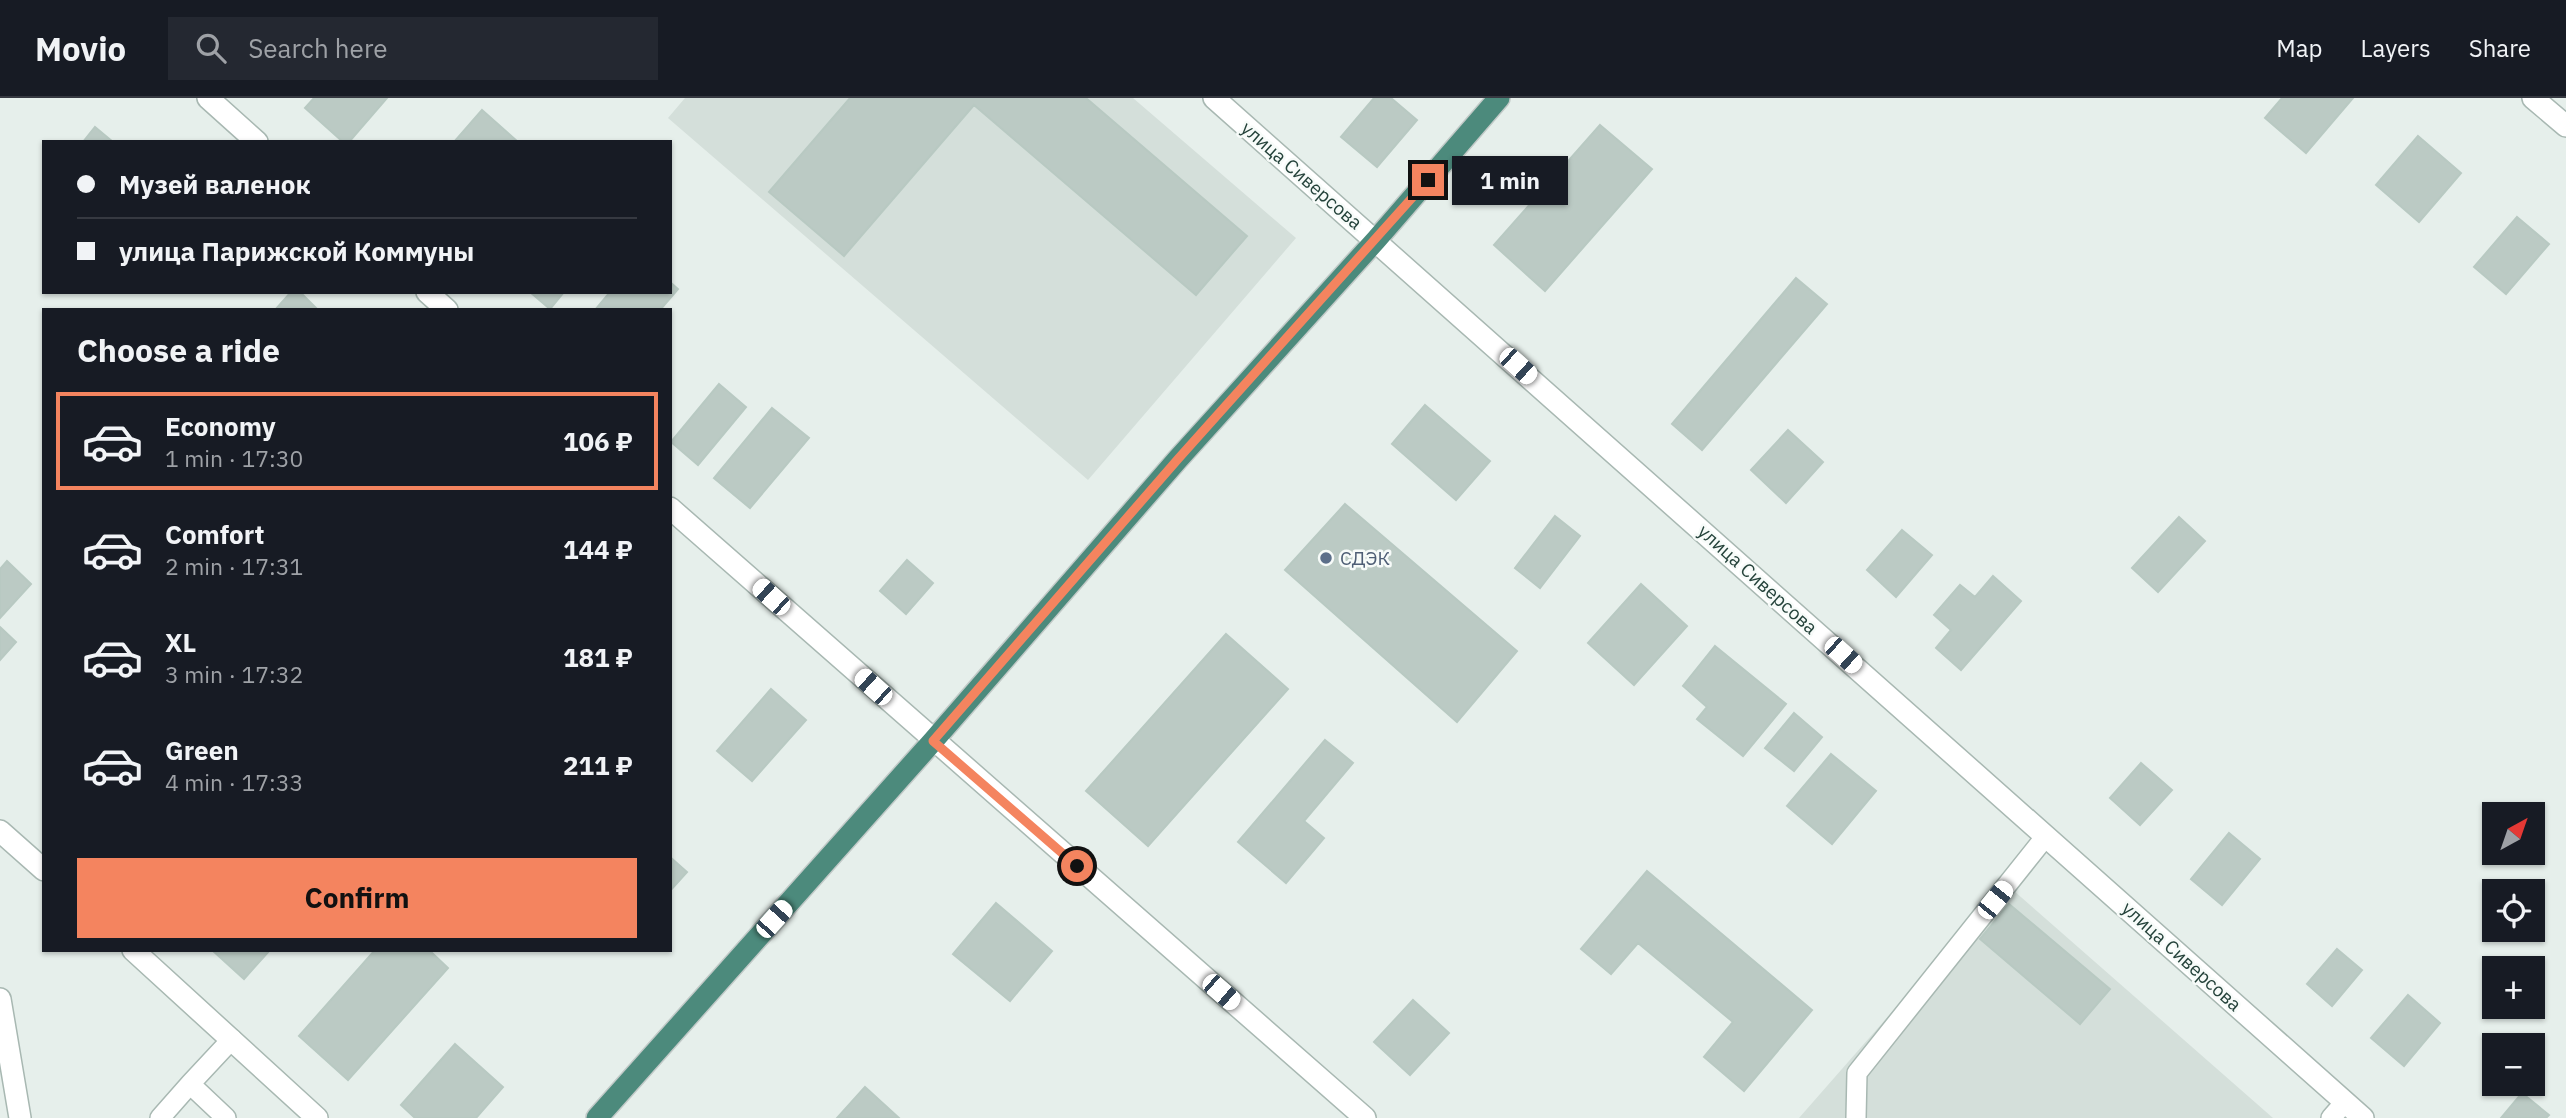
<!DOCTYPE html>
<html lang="en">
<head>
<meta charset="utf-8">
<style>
	:root { --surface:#171b24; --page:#242831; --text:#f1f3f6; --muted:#9ea1a6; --line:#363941; --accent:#f4845f }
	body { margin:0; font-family:"IBM Plex Sans",sans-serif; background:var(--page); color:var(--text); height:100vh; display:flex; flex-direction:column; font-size:26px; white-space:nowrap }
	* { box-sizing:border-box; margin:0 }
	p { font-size:23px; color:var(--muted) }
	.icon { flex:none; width:38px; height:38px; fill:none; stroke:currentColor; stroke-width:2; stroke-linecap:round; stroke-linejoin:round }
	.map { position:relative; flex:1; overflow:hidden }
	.panel { position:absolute; left:42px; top:210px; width:630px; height:644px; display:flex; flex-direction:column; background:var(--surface); border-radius:0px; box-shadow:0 2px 5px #0004 }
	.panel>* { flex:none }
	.hud { position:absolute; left:42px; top:42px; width:630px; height:154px; border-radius:0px; box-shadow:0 2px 5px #0004; display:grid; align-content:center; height:154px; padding:0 35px; background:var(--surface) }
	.needle { width:46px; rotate:40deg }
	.buttons { position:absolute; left:2482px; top:704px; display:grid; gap:14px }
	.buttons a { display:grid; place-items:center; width:63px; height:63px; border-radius:0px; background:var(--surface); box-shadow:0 2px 5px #0004; font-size:35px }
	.end { position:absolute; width:32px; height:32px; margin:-16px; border:9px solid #f4845f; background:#111; box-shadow:0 0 0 4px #111 }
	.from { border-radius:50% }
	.bubble { position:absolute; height:49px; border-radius:0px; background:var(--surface); box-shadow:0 2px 5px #0004; font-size:23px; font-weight:800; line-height:49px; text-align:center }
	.car { position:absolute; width:21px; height:42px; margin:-21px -10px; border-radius:9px; box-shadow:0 0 5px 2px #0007; background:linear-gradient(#fff 24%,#345 0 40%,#fff 0 76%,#345 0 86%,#fff 0) }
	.hud b { display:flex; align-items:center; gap:24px; height:66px; font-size:26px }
	.hud b+b { border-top:2px solid var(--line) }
	.hud i { width:18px; height:18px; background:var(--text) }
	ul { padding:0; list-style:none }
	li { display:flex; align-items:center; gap:21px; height:98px; margin:0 14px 10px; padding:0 21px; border:4px solid transparent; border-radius:0px }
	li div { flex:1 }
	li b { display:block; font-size:26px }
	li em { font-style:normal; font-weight:800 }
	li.current { border-color:var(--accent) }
	li>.icon { width:63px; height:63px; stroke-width:1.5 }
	h2 { padding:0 35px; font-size:32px; line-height:84px }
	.primary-button { display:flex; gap:14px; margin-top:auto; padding:14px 35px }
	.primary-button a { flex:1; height:80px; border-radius:0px; background:var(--accent); color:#111; font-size:28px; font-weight:800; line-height:80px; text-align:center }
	header { display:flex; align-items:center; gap:42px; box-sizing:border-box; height:98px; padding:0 35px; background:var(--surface); border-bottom:2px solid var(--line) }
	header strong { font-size:33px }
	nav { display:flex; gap:38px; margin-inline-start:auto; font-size:24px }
	.search { width:490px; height:63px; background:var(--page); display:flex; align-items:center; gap:18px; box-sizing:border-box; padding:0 24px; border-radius:0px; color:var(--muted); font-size:26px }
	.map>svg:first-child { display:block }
	.built { fill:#d4dfda }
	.building { fill:#bbcac4; stroke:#b8c9c2; stroke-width:2 }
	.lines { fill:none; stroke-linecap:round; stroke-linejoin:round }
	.service-casing { stroke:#a8b8b2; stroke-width:22 }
	.minor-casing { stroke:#a8b8b2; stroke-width:24 }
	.tertiary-casing { stroke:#a8b8b2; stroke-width:24 }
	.trunk-casing { stroke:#c2cac8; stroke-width:24 }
	.service { stroke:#fff; stroke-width:19 }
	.minor { stroke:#fff; stroke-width:21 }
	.tertiary { stroke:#fff; stroke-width:21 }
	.trunk { stroke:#4c8a7c; stroke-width:21 }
	.route { stroke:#f4845f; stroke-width:9 }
	.service-dot { fill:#5c6f8a; stroke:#f7fbf9; stroke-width:2.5 }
	.labels { text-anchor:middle; stroke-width:5; stroke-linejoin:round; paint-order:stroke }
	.street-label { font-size:19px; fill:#24423a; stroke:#f7fbf9 }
	.service-label { font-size:19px; fill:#4e5e75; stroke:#f7fbf9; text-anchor:start }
</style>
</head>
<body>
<header>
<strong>Movio</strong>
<div class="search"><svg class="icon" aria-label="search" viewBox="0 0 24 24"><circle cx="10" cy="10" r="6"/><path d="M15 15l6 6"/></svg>Search here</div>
<nav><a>Map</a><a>Layers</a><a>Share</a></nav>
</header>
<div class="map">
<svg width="2566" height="1020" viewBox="0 0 2566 1020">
	<rect width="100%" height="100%" fill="#e6efeb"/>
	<path class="built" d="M 685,0 L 1133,0 L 1296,140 L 1088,382 L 668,20 Z
		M 2005,785 L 2273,1020 L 1799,1020 Z"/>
	<path class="building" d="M 314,0 L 387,0 L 349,44 L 343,44 L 305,10 Z
		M 850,0 L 1086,0 L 1247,138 L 1196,197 L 974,7 L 844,158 L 769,94 Z
		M 1374,0 L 1391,0 L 1417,22 L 1377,69 L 1341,39 Z
		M 2282,0 L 2353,0 L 2306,55 L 2265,20 Z
		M 482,12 L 518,44 L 454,44 Z
		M 1600,27 L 1652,71 L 1545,193 L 1494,147 Z
		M 95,29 L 113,44 L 83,44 Z
		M 2418,38 L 2461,75 L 2419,124 L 2376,87 Z
		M 2517,119 L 2549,146 L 2506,196 L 2474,169 Z
		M 1796,180 L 1827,206 L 1702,352 L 1672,326 Z
		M 670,184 L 678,191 L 660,212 L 595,212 L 610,194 L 670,194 Z
		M 291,194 L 300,194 L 318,212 L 275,212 Z
		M 530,194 L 564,194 L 550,211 Z
		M 719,286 L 746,309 L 698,367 L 671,344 Z
		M 1425,307 L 1490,363 L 1456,402 L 1392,346 Z
		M 772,310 L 809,340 L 750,410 L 714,380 Z
		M 1788,332 L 1823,364 L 1786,405 L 1751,372 Z
		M 1345,406 L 1517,553 L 1457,624 L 1285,472 Z
		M 1555,418 L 1580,438 L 1540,490 L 1515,470 Z
		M 2179,419 L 2205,443 L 2158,494 L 2132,470 Z
		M 1902,432 L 1932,457 L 1896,499 L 1867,472 Z
		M 907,462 L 933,485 L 906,516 L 880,493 Z
		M 7,463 L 31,486 L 0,520 L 0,471 Z
		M 1993,478 L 2021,503 L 1961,572 L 1936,550 L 1951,532 L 1934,517 L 1960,487 L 1975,499 Z
		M 1641,486 L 1687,528 L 1634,587 L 1588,545 Z
		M 0,529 L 16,544 L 0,562 Z
		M 1226,536 L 1288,591 L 1148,748 L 1086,693 Z
		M 1715,548 L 1786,606 L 1743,658 L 1697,621 L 1707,609 L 1683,588 Z
		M 771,591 L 806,622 L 752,683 L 717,653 Z
		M 1794,615 L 1822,639 L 1794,673 L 1765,650 Z
		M 1325,642 L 1353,665 L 1304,723 L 1324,740 L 1286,785 L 1238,744 Z
		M 1831,656 L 1876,693 L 1832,746 L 1787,708 Z
		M 2141,665 L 2172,692 L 2140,727 L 2110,700 Z
		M 2229,735 L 2260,761 L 2222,807 L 2191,781 Z
		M 670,759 L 687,774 L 670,793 Z
		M 1647,773 L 1812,912 L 1744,993 L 1704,959 L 1733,924 L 1638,845 L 1611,876 L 1581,851 Z
		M 996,805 L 1052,853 L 1010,903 L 953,856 Z
		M 2009,806 L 2110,891 L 2080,926 L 1980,841 Z
		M 2337,851 L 2362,872 L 2332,908 L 2307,886 Z
		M 212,852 L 270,852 L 244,881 Z
		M 375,852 L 429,852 L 448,870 L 348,982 L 299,938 Z
		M 2408,897 L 2440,925 L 2404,968 L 2371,940 Z
		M 1413,902 L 1449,935 L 1410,977 L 1374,944 Z
		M 455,946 L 503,989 L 476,1020 L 415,1020 L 401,1007 Z
		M 865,989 L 899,1020 L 837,1020 Z
		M 2522,995 L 2549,1017 L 2546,1020 L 2501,1020 Z"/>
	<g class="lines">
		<defs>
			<path id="service" d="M 160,1020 L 190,986
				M 226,1020 L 190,986 L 232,941
				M 1856,1020 L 1857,975 L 2046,738
				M 2331,1020 L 2345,1004"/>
			<path id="minor" d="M 208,0 L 257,44
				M 2533,0 L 2566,28
				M 427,194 L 447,212
				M 670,410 L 1365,1020
				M 0,733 L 44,772
				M 133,852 L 317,1020"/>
			<path id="tertiary" d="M 1214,0 L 2363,1020
				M 0,901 L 20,1020"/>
			<path id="trunk" d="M 597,1020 L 933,643 L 1178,361 L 1376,142 L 1499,0"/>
		</defs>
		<use href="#service" class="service-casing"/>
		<use href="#minor" class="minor-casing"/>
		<use href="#tertiary" class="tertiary-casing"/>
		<use href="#trunk" class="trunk-casing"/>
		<use href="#service" class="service"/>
		<use href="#minor" class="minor"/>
		<use href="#tertiary" class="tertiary"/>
		<use href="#trunk" class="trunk"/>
	</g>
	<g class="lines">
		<path class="route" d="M 1077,768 L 933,643 L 1178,361 L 1428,82"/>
	</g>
	<circle class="service-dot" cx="1326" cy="460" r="7"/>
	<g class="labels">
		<g class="street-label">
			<text transform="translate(1302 77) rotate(41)" y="7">улица Сиверсова</text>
			<text transform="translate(1758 481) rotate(42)" y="7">улица Сиверсова</text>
			<text transform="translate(2182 858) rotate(42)" y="7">улица Сиверсова</text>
		</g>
		<g class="service-label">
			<text x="1340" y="467">СДЭК</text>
		</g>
	</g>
</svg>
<div class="buttons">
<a><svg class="needle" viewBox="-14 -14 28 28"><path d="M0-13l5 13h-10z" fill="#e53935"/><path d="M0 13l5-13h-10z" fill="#9ea1a6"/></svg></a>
<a><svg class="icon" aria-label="locate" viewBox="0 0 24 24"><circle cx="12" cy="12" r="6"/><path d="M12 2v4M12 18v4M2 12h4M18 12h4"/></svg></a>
<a>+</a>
<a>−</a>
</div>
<i class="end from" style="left:1077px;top:768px"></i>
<i class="end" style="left:1428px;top:82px"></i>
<div class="bubble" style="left:1452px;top:58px;width:116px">1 min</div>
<i class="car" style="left:1518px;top:268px;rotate:132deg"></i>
<i class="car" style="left:771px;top:499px;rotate:312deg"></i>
<i class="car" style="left:1843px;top:557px;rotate:132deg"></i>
<i class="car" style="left:873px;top:589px;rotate:312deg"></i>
<i class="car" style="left:1995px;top:802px;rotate:39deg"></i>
<i class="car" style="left:774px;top:821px;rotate:42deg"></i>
<i class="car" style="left:1221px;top:894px;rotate:131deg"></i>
<div class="hud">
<b><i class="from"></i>Музей валенок</b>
<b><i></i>улица Парижской Коммуны</b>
</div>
<section class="panel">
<h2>Choose a ride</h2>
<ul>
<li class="current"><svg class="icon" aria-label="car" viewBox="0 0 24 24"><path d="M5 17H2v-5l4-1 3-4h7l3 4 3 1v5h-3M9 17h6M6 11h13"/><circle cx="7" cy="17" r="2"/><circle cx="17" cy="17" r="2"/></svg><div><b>Economy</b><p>1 min · 17:30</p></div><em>106 ₽</em></li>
<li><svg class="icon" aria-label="car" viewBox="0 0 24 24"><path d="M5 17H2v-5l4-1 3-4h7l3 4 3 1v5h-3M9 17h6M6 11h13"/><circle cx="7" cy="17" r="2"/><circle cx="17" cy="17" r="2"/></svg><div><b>Comfort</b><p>2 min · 17:31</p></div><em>144 ₽</em></li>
<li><svg class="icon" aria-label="car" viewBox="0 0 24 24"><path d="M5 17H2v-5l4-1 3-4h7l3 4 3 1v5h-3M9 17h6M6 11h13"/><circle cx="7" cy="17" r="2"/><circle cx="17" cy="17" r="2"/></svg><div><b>XL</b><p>3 min · 17:32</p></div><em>181 ₽</em></li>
<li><svg class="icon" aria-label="car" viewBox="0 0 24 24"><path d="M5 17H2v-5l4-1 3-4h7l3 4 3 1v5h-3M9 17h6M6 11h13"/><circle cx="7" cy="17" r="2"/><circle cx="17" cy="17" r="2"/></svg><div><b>Green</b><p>4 min · 17:33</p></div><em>211 ₽</em></li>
</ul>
<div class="primary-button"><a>Confirm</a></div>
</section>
</div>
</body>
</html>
